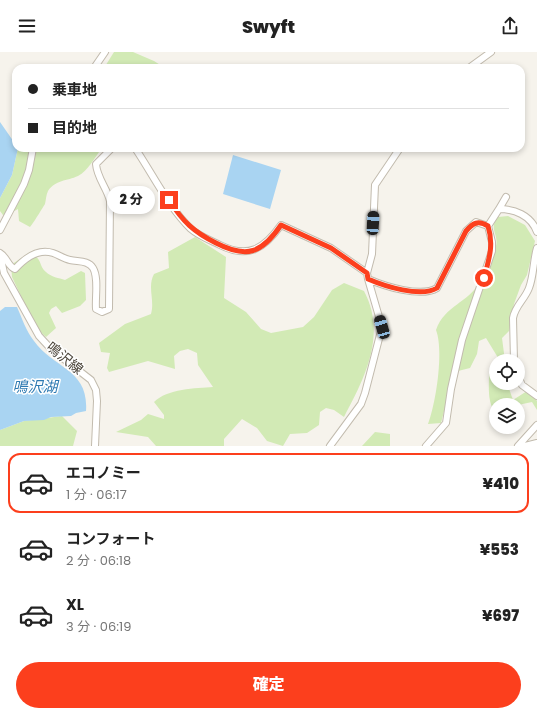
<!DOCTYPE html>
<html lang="ja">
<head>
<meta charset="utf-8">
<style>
	:root { --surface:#fff; --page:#f2f2f2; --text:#222; --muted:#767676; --line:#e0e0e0; --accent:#fc3f1d }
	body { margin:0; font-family:Poppins,"Noto Sans JP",sans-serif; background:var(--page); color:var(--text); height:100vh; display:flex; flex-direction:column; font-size:15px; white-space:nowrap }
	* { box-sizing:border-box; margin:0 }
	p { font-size:13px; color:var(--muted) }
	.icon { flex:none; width:22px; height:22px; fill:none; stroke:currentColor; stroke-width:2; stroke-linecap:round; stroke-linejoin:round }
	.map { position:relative; height:394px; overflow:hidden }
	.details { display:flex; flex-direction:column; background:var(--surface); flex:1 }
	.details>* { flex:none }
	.hud { position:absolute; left:12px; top:12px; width:513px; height:88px; border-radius:12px; box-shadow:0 2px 6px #0003; display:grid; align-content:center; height:88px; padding:0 16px; background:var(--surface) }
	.fabs { position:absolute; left:489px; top:302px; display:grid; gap:8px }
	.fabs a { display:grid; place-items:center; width:36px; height:36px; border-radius:50%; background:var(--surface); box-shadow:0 2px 6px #0003; font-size:20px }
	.end { position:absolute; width:18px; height:18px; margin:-9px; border:5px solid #fc3f1d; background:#fff; box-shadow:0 0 0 2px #fff }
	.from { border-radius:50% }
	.bubble { position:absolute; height:28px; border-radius:14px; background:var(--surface); box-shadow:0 2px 6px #0003; font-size:13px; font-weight:800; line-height:28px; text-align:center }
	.car { position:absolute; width:12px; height:24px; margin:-12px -6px; border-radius:5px; box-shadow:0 0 3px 1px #0007; background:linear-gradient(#222 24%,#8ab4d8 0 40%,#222 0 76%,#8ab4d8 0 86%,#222 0) }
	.hud b { display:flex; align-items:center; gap:14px; height:38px; font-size:15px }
	.hud b+b { border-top:1px solid var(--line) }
	.hud i { width:10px; height:10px; background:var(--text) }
	ul { padding:7px 0 0; list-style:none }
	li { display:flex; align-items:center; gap:12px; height:60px; margin:0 8px 6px; padding:0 8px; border:2px solid transparent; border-radius:12px }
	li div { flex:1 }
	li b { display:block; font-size:15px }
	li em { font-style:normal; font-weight:800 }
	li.active { border-color:var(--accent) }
	li>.icon { width:36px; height:36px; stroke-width:1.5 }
	.cta { display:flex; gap:8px; margin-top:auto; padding:8px 16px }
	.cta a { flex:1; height:46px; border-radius:24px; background:var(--accent); color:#fff; font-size:16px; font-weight:800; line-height:46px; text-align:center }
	header { display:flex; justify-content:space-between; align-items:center; height:52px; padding:0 16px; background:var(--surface); font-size:18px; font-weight:800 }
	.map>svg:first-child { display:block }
	.green { fill:#d2eab5 }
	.water { fill:#a9d4f2 }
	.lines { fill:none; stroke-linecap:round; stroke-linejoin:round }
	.minor-casing { stroke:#c2bbae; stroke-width:8 }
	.minor { stroke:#fff; stroke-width:6 }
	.route { stroke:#fc3f1d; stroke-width:5 }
	.labels { text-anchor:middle; stroke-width:3; stroke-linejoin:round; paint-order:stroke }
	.street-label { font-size:14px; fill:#4b4439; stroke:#fff }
	.water-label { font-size:15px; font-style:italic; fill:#2e7ab2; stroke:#fff }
</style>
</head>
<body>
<header><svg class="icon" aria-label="menu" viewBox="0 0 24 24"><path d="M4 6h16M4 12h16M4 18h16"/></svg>Swyft<svg class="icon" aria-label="share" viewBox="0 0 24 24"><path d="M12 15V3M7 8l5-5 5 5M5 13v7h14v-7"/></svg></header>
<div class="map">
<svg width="537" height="394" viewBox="0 0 537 394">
	<rect width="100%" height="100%" fill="#f6f3ec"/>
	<path class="green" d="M 114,0 L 133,0 L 154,9 L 165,16 L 104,16 Z
		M 18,96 L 102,96 C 95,105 88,119 78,124 C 67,129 55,128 48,139 C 46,143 46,148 45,152 C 43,155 33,172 30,175 L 19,169 L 18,157 L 7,163 L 3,163 L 0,159 L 0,146 L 12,123 Z
		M 508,164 L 525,173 L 535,189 L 527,223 L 521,233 L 514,252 L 509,279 L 502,286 L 505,309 L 500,309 L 486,286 L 479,289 L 477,302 L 470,316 L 454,320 L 441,371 L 428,372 C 436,351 444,299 436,278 C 445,253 468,251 479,231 C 485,220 493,206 496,194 C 499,182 488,177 498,165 Z
		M 195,185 L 226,205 L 224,246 L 246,260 L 261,277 L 271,281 L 303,275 L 314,265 L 332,238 L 344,231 L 364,239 C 387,282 365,326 344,365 L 334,358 L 326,356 L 320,360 L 319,373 L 307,381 L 290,382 L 283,394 L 267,389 L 257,376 L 242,367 L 224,387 L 224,394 L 156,394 L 148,385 L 116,380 L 141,368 L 148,362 L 164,367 L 164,363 L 154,350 C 167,337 196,336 213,335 L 198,313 L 197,301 L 188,297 L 180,299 L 174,304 L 175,317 L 148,309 L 109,320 L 107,316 L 110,301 L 101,300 L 99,291 L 125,272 L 151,262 C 155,248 147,235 154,222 L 169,216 L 168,200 Z
		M 30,200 C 44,209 38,213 46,220 C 51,225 59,226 65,228 L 81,219 L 85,221 L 86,248 L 80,254 L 62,261 L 56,254 L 51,257 L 49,261 L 56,276 L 46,285 L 36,276 L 12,225 L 11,213 Z
		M 496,321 L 496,331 L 507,331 L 513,348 L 527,339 L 537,349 L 537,358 L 532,350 L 518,353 L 496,353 L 496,362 C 487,351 489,335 489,322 Z
		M 62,364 L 77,379 L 73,394 L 0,394 L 0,378 L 24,369 Z
		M 375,380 L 390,382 L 390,394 L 362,394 Z"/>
	<path class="water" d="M 0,70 L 16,93 L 16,96 L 18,96 L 12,123 L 0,146 Z
		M 233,103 L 281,118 L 270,157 L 223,142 Z
		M 5,255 L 17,255 C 22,266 26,279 34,289 C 54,317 89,317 86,359 L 76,361 L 71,364 L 51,365 L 44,368 L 24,369 L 0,378 L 0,259 Z"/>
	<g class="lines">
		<defs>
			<path id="minor" d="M 94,16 L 105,0
				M 469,16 L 491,0
				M 135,96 C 152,121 169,156 191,177 C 199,184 210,188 220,193 C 248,207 264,197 281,173 L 331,196 L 367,221
				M 400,96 L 375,133 L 372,202 L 367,221 L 368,227 C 384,234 421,246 437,236 L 466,179 L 476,170 L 488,174 L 492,190 L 492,199 L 462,288 L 451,337 L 446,371 L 426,394
				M 499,157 L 506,145
				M 488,174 L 499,157 C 514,157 531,163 537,180
				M 0,178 L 24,132 L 29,118 L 33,96
				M 0,201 C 7,205 8,215 15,217 C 25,206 38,196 53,201 C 59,203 64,207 70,208 C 78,210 88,208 93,216 C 99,226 95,245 96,257 L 102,260 L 109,257 L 110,149 C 107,136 97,126 96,112 L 112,96
				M 0,203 L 4,221 L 39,284 L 51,297 L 91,328 L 96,338 L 97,349 L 95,394
				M 514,309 L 513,266 C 515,254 525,247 529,236 C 534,223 533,209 537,196
				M 518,324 L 522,333 L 537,344
				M 330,394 L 361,352 L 365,341 L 382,275 L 368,227
				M 518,394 L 537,373
				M 525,394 L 537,391"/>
		</defs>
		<use href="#minor" class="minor-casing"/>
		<use href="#minor" class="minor"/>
	</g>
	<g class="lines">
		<path class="route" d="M 169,148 C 183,170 194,180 216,191 C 247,207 262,201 281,173 L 331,196 L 367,221 L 368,227 C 384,234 421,246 437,236 L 466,179 C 473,171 478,168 488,174 C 494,193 489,207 484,226"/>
	</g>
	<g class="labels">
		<g class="street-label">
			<text transform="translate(65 306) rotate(39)" y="5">鳴沢線</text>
		</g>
		<g class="water-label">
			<text x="35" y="340">鳴沢湖</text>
		</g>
	</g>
</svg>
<div class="fabs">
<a><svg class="icon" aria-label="locate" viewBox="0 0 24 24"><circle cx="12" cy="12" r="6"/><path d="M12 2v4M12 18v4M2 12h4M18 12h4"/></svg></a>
<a><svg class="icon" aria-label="layers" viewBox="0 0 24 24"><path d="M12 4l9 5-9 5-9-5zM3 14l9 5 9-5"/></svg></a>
</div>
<i class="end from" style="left:484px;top:226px"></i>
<i class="end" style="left:169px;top:148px"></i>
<div class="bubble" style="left:107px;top:134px;width:48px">2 分</div>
<i class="car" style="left:373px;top:171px;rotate:3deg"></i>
<i class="car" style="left:382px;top:275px;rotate:344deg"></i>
<div class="hud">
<b><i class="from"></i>乗車地</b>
<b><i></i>目的地</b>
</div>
</div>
<section class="details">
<ul>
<li class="active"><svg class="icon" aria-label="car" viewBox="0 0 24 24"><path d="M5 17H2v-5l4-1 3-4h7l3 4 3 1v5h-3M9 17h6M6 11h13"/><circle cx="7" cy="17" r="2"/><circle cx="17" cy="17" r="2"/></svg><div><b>エコノミー</b><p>1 分 · 06:17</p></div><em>¥410</em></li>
<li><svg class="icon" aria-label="car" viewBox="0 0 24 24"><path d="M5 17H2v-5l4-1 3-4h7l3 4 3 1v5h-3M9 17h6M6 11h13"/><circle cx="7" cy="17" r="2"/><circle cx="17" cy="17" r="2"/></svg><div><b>コンフォート</b><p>2 分 · 06:18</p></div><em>¥553</em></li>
<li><svg class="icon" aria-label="car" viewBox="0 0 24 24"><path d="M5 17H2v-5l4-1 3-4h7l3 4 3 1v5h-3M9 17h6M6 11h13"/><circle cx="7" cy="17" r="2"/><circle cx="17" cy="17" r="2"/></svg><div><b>XL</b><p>3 分 · 06:19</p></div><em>¥697</em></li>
</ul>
<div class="cta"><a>確定</a></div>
</section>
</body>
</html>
